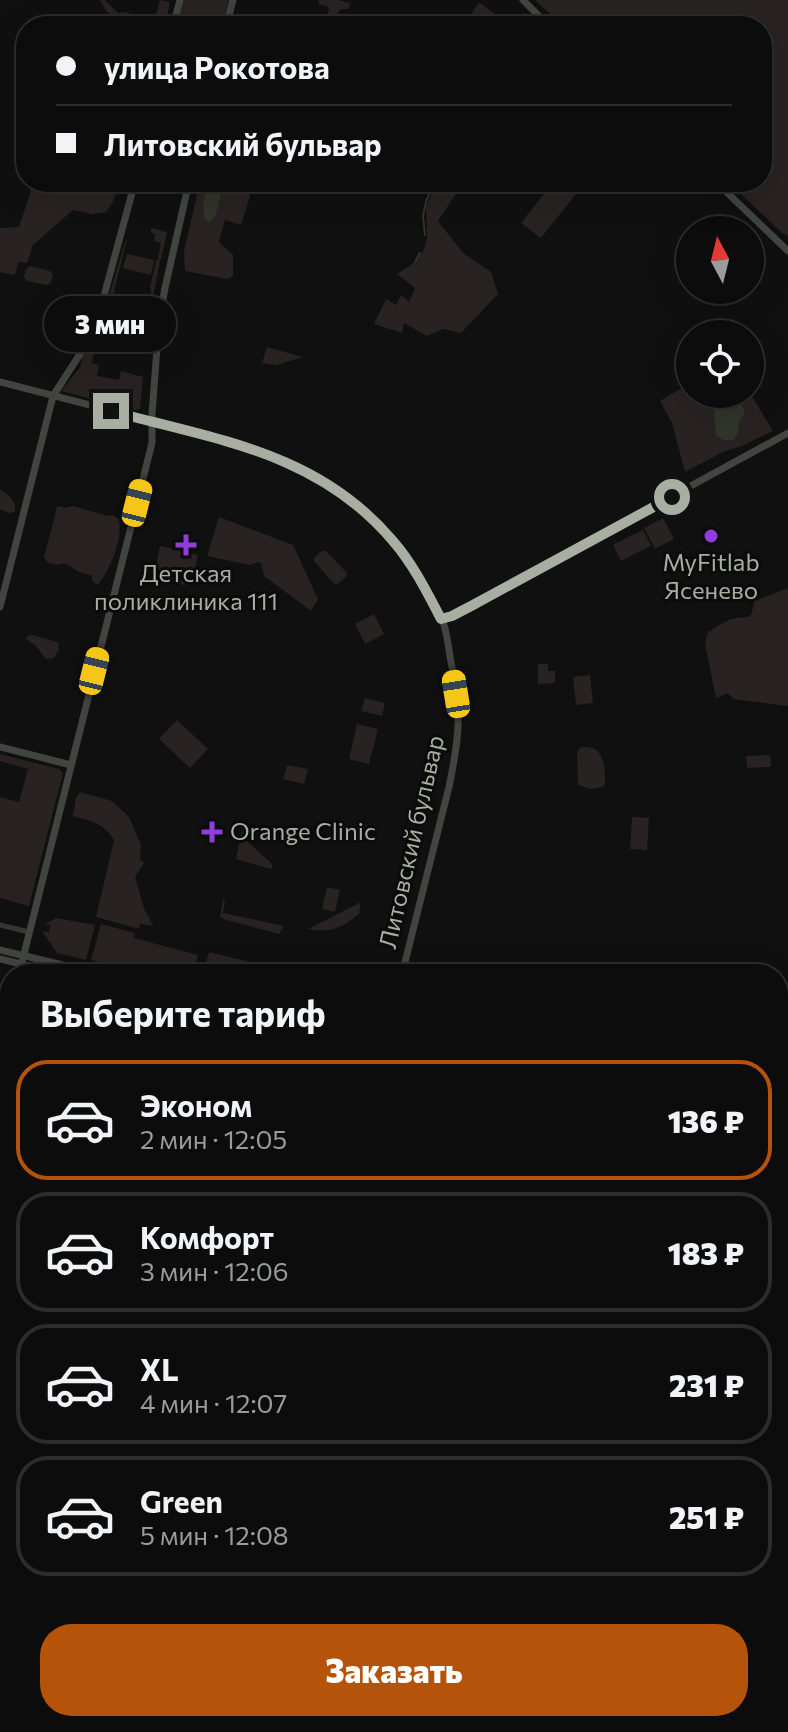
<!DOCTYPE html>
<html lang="ru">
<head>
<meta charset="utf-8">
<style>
	:root { --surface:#0b0c0b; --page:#191a19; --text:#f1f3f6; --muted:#9a9b9d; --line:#2b2c2c; --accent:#b45309 }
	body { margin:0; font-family:Commissioner,sans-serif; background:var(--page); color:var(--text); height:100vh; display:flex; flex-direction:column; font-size:30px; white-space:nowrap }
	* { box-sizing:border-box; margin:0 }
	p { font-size:26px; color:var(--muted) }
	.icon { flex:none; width:44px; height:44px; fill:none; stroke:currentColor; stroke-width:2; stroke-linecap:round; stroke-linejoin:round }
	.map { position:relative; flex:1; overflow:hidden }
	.panel { position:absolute; left:0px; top:964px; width:788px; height:768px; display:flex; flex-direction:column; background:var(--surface); border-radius:32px 32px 0 0; box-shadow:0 8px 32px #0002,0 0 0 2px var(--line) }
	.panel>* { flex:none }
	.hud { position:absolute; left:16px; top:16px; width:756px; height:176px; border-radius:32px; box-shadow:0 8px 32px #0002,0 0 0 2px var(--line); display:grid; align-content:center; height:176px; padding:0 40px; background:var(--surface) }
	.needle { width:52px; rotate:353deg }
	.controls { position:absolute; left:676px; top:216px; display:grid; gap:16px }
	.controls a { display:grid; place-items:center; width:88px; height:88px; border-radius:50%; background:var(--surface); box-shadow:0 8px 32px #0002,0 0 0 2px var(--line); font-size:40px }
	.end { position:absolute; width:36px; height:36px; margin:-18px; border:10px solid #a8afa2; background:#111; box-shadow:0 0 0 4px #111 }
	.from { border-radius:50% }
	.bubble { position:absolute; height:56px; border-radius:28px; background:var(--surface); box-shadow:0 8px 32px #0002,0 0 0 2px var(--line); font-size:26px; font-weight:800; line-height:56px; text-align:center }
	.car { position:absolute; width:24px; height:48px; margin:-24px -12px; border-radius:10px; box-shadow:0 0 6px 2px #0007; background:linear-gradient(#f5c518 24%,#345 0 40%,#f5c518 0 76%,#345 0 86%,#f5c518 0) }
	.hud b { display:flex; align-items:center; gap:28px; height:76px; font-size:30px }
	.hud b+b { border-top:2px solid var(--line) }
	.hud i { width:20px; height:20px; background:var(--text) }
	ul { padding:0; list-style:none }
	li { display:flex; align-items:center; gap:24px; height:120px; margin:0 16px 12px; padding:0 24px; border:4px solid var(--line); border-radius:32px }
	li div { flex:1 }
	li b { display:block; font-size:30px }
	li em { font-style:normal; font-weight:800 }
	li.selected { border-color:var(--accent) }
	li>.icon { width:72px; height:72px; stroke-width:1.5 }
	h2 { padding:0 40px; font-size:36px; line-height:96px }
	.action { display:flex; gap:16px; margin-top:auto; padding:16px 40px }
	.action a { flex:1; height:92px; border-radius:32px; background:var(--accent); color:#fff; font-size:32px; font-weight:800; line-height:92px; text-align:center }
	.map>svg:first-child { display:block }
	.green { fill:#292222 }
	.water { fill:#313429 }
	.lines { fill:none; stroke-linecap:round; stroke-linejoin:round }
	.stream { stroke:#313429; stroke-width:2 }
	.street { stroke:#343732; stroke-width:5 }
	.secondary { stroke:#41443f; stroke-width:7 }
	.route { stroke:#a8afa2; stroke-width:10 }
	.poi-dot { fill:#913cdb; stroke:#0a0b0a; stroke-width:3 }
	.labels { text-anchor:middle; stroke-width:6; stroke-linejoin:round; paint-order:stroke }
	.poi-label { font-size:24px; fill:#a8afa2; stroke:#0a0b0a }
	.street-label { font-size:24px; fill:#a8afa2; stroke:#0a0b0a }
</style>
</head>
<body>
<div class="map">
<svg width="788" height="1732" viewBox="0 0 788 1732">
	<rect width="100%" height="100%" fill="#0f100f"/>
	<path class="green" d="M 100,0 L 105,0 L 118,13 L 127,12 L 135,16 L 133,22 L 125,21 L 124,26 L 116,26 L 118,19 L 106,11 Z
		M 160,0 L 170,2 L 165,26 L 153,26 Z
		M 182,0 L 229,0 L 222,26 L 176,26 Z
		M 319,0 L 338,0 L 350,3 L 349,9 L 341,9 L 328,26 L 318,26 L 322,24 L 329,10 L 328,7 L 318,4 Z
		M 535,0 L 788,0 L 788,236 L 782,233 L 728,182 L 762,182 L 762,26 L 563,26 Z
		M 479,2 L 496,15 L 490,26 L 480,26 L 473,22 L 472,13 Z
		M 37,182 L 119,182 L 114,200 L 106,212 L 92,214 L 73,210 L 33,245 L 27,263 L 18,262 L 15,275 L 0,272 L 0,228 L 19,227 L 33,184 Z
		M 200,182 L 208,182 L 203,202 L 216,214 L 225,182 L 235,182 L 235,186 L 252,190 L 241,225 L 225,220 L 219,242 L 233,255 L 233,276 L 227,279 L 185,271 L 184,251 Z
		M 437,182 L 464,182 L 438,221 L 463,253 L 491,272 L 498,294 L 461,333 L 443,329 L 427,336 L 404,323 L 402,333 L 374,324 L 386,299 L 396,305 L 401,295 L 409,302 L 415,288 L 397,274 L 415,262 L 424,250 L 427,237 L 426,206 Z
		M 553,182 L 561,182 L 576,194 L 541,238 L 521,223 Z
		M 151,228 L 167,232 L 161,260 L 159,260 L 160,262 L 152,302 L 146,349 L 136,353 L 139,334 L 143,334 L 146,317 L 148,317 L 150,306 L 148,305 L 151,291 L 150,287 L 156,261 L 159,259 L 158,258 L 161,243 L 154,241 L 155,234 L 151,233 Z
		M 126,239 L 127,239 L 110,308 L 105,309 Z
		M 127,254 L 154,260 L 151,275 L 123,268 Z
		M 30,266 L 50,271 L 53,274 L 51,283 L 47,285 L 27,281 L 24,277 L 26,269 Z
		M 98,320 L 100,325 L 99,332 L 95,331 L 92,344 L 95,346 L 92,363 L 99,365 L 97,376 L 119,380 L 121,371 L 143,377 L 140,409 L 135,410 L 61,391 L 81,366 C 81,350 91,335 98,320 Z
		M 267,347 L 303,357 L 277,365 L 262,363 Z
		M 685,386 L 690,390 L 690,394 C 697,394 705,399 712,401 L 726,394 L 750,393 L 773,431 L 742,446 L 725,451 L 685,472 L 672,423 L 660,401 Z
		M 0,490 C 9,494 17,502 15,512 L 9,513 L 0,509 Z
		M 60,506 L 65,508 L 73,506 L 108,516 L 112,515 L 119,519 C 123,540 110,569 98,585 L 93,582 L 91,575 C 87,574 80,573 76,570 C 69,566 66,561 57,565 L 47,562 L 44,556 L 55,516 L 56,508 Z
		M 219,517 L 293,545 L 318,599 L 311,611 L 264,576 L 261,563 L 258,562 L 250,565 L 207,556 Z
		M 663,518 L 674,539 L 655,549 L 644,528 Z
		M 643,530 L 651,546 L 621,561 L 613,545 Z
		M 160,546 L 198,555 L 194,572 L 188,571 L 185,585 L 153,578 Z
		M 322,551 L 326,551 L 347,573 L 346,577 L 338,584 L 334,584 L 314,561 L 315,557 Z
		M 788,588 L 788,706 L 733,699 L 728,693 L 716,698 L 705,644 L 708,632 C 716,628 724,621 732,619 C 749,615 751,623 754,601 Z
		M 374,614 L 384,634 L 365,644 L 355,624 Z
		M 32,635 L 58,642 L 59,650 L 54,658 L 46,659 L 35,645 L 26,639 L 27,636 Z
		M 538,664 L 548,664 L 548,671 L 555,671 L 555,683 L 538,684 Z
		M 590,675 L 593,703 L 576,705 L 573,677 Z
		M 365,698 L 385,703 L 382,716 L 361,711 Z
		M 177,720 L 208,749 L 190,768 L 159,739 Z
		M 357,724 L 378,729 L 369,764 L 349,759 Z
		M 581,747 C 596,746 601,751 604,766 C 605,774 606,779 604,787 L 590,789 L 578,785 L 577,755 L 578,750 Z
		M 0,754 L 59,769 L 63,773 L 29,906 L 0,898 L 0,797 L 19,802 L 28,769 L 0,761 Z
		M 770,755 L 771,767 L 747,768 L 746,756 Z
		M 287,765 L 308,769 L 304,784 L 283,779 Z
		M 80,792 L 112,801 L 129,817 L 141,845 L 140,859 L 144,863 L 135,877 L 144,908 L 153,926 L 140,924 L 139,929 L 96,917 L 114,840 C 103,822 92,822 73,816 L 76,798 Z
		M 632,817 L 649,818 L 647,850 L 630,849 Z
		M 242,830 L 248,842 L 273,865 L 271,869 L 236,859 Z
		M 327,887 L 340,890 L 335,912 L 322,909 Z
		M 223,900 L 225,900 L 223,913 L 284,926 L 279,934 L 223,919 L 220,916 Z
		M 361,902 L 359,914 C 339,929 332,933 308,929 Z
		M 56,918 L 95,925 L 86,960 L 57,953 L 42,931 L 49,932 L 50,925 L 45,924 Z
		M 101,924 L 135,933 L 134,938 L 198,955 L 194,974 L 149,974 L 91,960 Z
		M 209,952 L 283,970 L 282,974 L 203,974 Z
		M 778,1177 L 788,1180 L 788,1266 L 784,1276 L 778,1276 Z
		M 788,1281 L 788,1732 L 589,1732 L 546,1722 L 778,1722 L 778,1437 L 780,1437 L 780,1421 L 778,1421 L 778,1346 L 782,1345 L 785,1321 L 783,1320 Z
		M 0,1538 L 10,1541 L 10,1576 L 0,1574 Z
		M 321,1722 L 365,1722 L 363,1732 L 325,1732 Z"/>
	<path class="water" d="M 208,182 L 225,182 L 216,214 L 210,223 L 204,218 L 203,202 Z
		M 732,401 L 741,404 L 745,413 L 739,422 L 738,433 L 734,440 C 727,441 722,441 716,435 L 714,411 L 722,402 Z"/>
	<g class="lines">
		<path class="stream" d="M 426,201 L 435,182
			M 425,235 L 423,216 L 426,202
			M 415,262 L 420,253"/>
		<path class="street" d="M 0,925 L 29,932"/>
		<path class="secondary" d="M 523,0 L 549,26
			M 173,26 L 180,0
			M 226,26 L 233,0
			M 716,182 L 788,251
			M 0,382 L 230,441 C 312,466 376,507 421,582 C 429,595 439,610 444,625 C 448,638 449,653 452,667 C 455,686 459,707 458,727 C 457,748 453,767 449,787 L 402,974
			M 0,607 L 53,396 L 82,351 L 99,314 L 135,182
			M 441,619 L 452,616 L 788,433
			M 0,747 L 71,765
			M 0,950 L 100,974
			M 0,959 L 62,974
			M 19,974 L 152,443 L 152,414 L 159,321 L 165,288 L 189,182
			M 0,1053 L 10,1012
			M 778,1141 L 788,1144
			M 778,1150 L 788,1153
			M 0,1600 L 10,1602
			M 504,1722 L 545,1732
			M 116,1732 L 119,1722"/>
	</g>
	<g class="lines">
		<path class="route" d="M 111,411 C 217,440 318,452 393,541 C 413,564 427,592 441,619 L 452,616 L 473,605 L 672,497"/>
	</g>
	<g class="poi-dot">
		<circle cx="711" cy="536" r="8"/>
		<path d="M182 533h8v8h8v8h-8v8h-8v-8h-8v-8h8z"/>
		<path d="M208 820h8v8h8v8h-8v8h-8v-8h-8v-8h8z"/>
	</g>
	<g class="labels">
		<g class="poi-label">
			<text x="711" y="571">MyFitlab<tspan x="711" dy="28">Ясенево</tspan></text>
			<text x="186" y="582">Детская<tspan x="186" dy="28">поликлиника 111</tspan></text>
			<text x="230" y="840" text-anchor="start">Orange Clinic</text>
		</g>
		<g class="street-label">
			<text transform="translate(412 842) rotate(-77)" y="8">Литовский бульвар</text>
		</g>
	</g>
</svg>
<div class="controls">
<a><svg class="needle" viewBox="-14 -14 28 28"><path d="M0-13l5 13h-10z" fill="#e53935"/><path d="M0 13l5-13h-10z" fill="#9a9b9d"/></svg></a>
<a><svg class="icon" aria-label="locate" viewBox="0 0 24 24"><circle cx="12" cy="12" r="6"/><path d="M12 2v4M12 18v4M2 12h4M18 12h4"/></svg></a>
</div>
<i class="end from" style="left:672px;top:497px"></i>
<i class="end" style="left:111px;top:411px"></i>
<div class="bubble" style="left:44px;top:296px;width:132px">3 мин</div>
<i class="car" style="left:137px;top:503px;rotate:14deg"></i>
<i class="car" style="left:94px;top:671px;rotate:14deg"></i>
<i class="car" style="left:456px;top:694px;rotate:351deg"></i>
<div class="hud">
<b><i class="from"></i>улица Рокотова</b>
<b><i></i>Литовский бульвар</b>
</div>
<section class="panel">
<h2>Выберите тариф</h2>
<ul>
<li class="selected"><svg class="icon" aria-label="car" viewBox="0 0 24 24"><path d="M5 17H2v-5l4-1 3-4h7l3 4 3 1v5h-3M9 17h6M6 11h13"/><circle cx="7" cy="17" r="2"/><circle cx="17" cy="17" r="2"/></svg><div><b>Эконом</b><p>2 мин · 12:05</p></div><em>136 ₽</em></li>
<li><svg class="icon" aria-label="car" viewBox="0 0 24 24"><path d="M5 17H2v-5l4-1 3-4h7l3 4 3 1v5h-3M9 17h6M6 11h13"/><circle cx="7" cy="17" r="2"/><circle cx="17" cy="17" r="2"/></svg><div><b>Комфорт</b><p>3 мин · 12:06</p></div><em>183 ₽</em></li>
<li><svg class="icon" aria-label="car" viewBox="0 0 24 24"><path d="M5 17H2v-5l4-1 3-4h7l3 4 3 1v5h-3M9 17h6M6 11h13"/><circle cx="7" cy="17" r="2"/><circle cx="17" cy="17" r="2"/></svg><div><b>XL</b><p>4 мин · 12:07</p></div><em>231 ₽</em></li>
<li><svg class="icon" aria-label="car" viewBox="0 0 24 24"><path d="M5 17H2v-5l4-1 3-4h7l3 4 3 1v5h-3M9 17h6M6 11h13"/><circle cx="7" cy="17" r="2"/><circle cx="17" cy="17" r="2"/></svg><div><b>Green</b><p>5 мин · 12:08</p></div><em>251 ₽</em></li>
</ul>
<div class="action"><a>Заказать</a></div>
</section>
</div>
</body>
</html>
